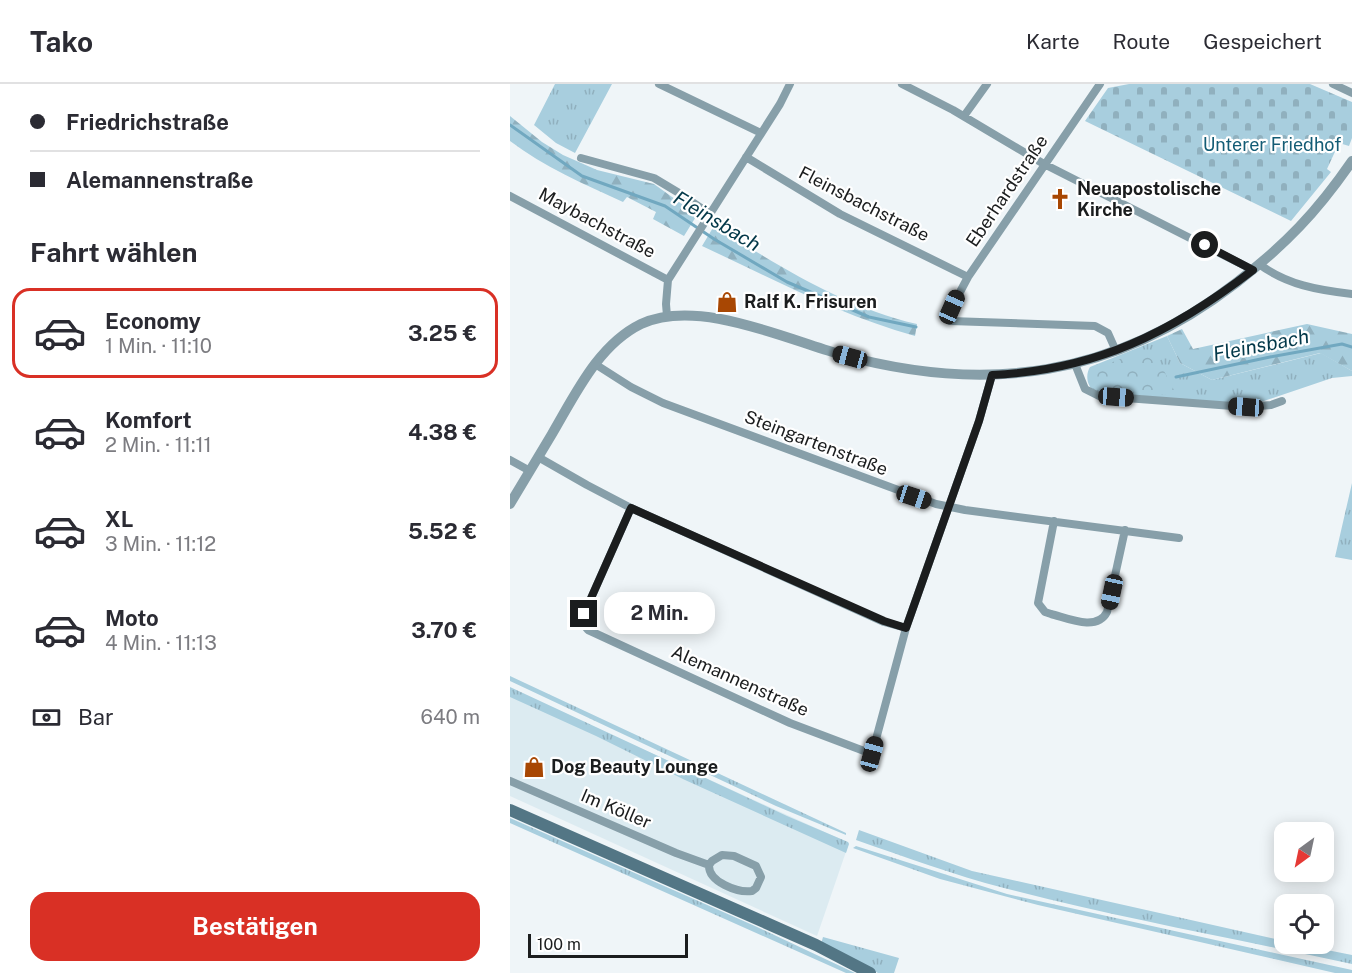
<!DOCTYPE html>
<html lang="de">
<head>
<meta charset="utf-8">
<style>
	:root { --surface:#fff; --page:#f2f2f3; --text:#2b2b33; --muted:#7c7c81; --line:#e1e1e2; --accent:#d93025 }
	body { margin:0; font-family:"Public Sans",sans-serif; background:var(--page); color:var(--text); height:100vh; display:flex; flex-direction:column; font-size:22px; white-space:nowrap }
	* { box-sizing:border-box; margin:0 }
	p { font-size:20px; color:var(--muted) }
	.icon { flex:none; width:33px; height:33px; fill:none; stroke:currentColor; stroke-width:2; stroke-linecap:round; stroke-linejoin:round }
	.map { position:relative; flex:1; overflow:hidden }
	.drawer { display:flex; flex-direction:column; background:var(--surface); width:510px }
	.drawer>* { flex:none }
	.guide { display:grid; align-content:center; height:132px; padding:0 30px; background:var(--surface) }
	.needle { width:39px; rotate:213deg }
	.tools { position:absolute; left:764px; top:738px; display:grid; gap:12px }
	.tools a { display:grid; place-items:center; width:60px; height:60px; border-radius:12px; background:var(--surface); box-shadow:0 3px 15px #0003; font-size:30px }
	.scale { position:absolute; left:18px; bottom:15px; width:160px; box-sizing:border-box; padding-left:6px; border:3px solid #1b1d1e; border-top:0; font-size:16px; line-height:21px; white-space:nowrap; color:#1b1d1e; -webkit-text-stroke:4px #fff; paint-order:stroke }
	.end { position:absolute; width:27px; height:27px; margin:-14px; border:8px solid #1b1d1e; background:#fff; box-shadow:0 0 0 3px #fff }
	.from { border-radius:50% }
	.bubble { position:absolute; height:42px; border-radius:18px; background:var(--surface); box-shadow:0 3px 15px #0003; font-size:20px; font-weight:700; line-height:42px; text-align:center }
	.car { position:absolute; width:18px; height:36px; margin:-18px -9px; border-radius:8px; box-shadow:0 0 4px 2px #0007; background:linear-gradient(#222 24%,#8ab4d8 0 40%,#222 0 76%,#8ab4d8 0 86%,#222 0) }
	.guide b { display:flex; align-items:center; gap:21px; height:57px; font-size:22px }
	.guide b+b { border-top:2px solid var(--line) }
	.guide i { width:15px; height:15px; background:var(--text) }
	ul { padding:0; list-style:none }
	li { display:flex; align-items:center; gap:18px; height:90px; margin:0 12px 9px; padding:0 18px; border:3px solid transparent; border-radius:18px }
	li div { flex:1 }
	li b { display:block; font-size:22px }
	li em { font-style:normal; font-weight:700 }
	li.on { border-color:var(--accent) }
	li>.icon { width:54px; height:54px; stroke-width:1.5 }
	h2 { padding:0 30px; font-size:27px; line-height:72px }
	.pay { display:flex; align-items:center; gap:15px; height:66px; padding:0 30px; font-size:22px }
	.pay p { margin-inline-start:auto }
	.primary-button { display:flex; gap:12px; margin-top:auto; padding:12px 30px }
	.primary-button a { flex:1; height:69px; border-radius:18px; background:var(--accent); color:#fff; font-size:24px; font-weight:700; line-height:69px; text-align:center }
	header { display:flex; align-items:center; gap:36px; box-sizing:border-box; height:84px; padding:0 30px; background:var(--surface); border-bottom:2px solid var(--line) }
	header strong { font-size:28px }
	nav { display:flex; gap:33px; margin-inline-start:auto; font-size:21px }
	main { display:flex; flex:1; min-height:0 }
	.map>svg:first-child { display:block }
	.built { fill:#dcebf1 }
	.grass { fill:url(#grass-tufts) }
	.forest { fill:url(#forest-firs) }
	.cemetery { fill:url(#cemetery-stones) }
	.park { fill:url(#park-crowns) }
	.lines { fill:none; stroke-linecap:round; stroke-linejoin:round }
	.stream { stroke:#71a8c0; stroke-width:3 }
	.minor { stroke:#879fa9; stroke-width:8 }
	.tertiary { stroke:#879fa9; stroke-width:10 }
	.secondary { stroke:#537685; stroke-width:12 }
	.route { stroke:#1b1d1e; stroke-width:8 }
	.labels { text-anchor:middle; stroke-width:4.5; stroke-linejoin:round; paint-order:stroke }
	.park-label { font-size:18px; fill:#135c75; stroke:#fff }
	.poi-label { font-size:18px; font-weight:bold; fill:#1b1d1e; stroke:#fff; text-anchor:start }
	.street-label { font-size:18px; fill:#1b1d1e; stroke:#fff }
	.water-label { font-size:20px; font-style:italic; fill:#033849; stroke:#fff }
</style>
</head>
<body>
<header>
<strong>Tako</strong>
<nav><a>Karte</a><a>Route</a><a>Gespeichert</a></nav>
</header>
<main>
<section class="drawer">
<div class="guide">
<b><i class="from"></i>Friedrichstraße</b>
<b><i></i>Alemannenstraße</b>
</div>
<h2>Fahrt wählen</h2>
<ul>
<li class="on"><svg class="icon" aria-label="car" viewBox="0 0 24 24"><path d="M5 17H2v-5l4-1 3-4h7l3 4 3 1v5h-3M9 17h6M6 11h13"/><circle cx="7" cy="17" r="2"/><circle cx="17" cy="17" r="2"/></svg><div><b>Economy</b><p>1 Min. · 11:10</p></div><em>3.25 €</em></li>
<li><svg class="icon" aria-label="car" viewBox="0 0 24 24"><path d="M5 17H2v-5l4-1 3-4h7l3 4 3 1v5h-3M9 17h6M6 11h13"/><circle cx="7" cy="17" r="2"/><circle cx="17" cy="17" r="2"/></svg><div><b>Komfort</b><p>2 Min. · 11:11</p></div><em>4.38 €</em></li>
<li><svg class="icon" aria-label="car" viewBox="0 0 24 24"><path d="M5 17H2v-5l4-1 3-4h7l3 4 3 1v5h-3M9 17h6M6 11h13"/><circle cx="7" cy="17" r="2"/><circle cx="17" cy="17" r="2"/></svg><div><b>XL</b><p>3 Min. · 11:12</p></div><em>5.52 €</em></li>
<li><svg class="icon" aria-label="car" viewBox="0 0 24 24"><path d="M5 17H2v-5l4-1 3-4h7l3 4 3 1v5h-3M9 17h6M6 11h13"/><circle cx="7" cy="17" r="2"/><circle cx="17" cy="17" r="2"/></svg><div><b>Moto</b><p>4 Min. · 11:13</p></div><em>3.70 €</em></li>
</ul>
<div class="pay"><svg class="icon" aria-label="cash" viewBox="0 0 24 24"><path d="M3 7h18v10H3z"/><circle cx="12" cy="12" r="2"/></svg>Bar<p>640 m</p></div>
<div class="primary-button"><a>Bestätigen</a></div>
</section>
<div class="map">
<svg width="842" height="889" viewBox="0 0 842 889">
	<defs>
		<pattern id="grass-tufts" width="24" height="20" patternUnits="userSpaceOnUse" patternTransform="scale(1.5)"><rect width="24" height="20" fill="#a8cede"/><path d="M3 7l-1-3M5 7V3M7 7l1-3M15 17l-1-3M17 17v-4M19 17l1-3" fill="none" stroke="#90b0be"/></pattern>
		<pattern id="forest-firs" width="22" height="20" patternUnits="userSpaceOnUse" patternTransform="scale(1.5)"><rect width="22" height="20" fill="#a8cede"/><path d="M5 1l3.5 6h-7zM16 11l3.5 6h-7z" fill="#90b0be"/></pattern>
		<pattern id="cemetery-stones" width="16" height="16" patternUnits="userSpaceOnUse" patternTransform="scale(1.5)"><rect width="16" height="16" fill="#a8cede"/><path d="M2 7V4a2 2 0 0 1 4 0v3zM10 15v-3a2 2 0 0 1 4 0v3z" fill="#90b0be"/></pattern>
		<pattern id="park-crowns" width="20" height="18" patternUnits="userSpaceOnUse" patternTransform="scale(1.5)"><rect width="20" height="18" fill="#a8cede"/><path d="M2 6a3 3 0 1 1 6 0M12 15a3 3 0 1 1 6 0" fill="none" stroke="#90b0be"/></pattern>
	</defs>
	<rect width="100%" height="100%" fill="#eff5f8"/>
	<path class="built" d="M 0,605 L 339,759 L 307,852 L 0,712 Z"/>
	<path class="grass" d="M 45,0 L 102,0 L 65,69 L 46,59 L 24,41 Z
		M 657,252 L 670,279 L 702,296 L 811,269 L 842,287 L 842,292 L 822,294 L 742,321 L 585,308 C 577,303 575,291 580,283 Z
		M 842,399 L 842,476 L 825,473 Z
		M 0,592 L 336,749 L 336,751 L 266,722 L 0,597 Z
		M 0,603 L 277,732 L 338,758 L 339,760 L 336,769 L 175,696 L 86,652 L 0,613 Z
		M 0,734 L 245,842 L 345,889 L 336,889 L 0,739 Z
		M 349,746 L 462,787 L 774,857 L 774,860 L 787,860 L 842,871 L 842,880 C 726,855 609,834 494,804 C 444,791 395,773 346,756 Z
		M 346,762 L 497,810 L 842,886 L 842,889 L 825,889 L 528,821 L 430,795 L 343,764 Z
		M 313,853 L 389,874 L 384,889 L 368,889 L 311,860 Z"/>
	<path class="forest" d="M 0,32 L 32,58 L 53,71 L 87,86 L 144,100 L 187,131 L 174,152 L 143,135 L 146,128 L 117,113 L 113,118 C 74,100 34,83 0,57 Z
		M 204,142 C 270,182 331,222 407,240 L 405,252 C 329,231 263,195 192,162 Z
		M 797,240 L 842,250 L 842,287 L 810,269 L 702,296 L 670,279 L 657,252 L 672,245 L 683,265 Z"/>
	<path class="cemetery" d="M 619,0 L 800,0 L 842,18 L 842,54 L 839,62 L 829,59 L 817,85 L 821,88 L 781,137 L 575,37 L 598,4 Z"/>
	<path class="park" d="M 630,267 L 652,283 L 667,312 L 585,304 L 580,299 L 579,290 L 583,286 Z"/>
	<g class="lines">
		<path class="stream" d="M 0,41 L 72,92 L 155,122 L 204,155 L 277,198 L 359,233 L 406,243
			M 666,293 L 760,273 L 832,260 L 842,263"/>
		<path class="minor" d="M 149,0 L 251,49
			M 392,0 L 443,26 L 534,80 L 743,186
			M 590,0 L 458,193 L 442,223 L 440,237 L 585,242 L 598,249 L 606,267
			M 823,0 L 842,9
			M 454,32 L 477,0
			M 236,73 L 330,130 L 458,193
			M 71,74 L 144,94 L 169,109 L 200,130
			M 0,112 L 158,196
			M 749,180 C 777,201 808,206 842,210
			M 157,232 L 156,220 L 158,196 L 270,20 L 280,0
			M 85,280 L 121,303 L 153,319 L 426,420 L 455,426 L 669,454
			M 565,280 L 575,305 L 589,312 L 736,323 L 761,321 L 772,317
			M 28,373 L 77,401 L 121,424 L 374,538 L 396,544
			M 0,376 L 20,387
			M 121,424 L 74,530 L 73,540 L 78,546 L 280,639 L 362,670 L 396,544 L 469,337 L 482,291
			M 544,437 L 528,519 L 535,528 L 541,530 C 557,534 587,548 597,528 L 615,446
			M 0,697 L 166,769 L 199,781
			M 212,771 L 224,772 L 246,782 L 251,793 L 246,804 L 242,807 C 228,809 198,798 199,781 L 202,777 Z"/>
		<path class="tertiary" d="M 0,420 C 14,397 28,373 42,350 C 65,311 88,261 131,240 C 187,214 273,254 329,270 C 476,311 604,293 726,199 C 775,161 807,128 842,77"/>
		<path class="secondary" d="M 0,726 L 306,861 L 360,889"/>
	</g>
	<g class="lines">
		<path class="route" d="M 74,530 L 121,424 L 374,537 L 396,544 L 469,337 L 482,291 C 586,286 661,249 743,186 L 695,161"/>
	</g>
	<defs>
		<symbol id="church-bare" viewBox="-9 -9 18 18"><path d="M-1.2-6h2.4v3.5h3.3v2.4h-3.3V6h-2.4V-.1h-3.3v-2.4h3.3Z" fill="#a84703" stroke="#fff" stroke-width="2.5" paint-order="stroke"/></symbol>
		<symbol id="shop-bare" viewBox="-9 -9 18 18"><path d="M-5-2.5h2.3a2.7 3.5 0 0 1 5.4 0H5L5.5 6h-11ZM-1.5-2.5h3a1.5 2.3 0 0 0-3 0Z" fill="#a84703" stroke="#fff" stroke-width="2.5" paint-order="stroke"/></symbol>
	</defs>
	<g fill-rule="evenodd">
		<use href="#church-bare" x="535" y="100" width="30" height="30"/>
		<use href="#shop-bare" x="202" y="203" width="30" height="30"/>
		<use href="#shop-bare" x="9" y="668" width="30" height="30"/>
	</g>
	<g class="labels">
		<g class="park-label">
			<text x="762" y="67">Unterer Friedhof</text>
		</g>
		<g class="poi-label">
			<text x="567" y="111">Neuapostolische<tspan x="567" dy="21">Kirche</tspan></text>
			<text x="234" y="224">Ralf K. Frisuren</text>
			<text x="41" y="689">Dog Beauty Lounge</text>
		</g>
		<g class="street-label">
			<text transform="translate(497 107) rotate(-56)" y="6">Eberhardstraße</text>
			<text transform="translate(354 120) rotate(27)" y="6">Fleinsbachstraße</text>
			<text transform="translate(87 139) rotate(28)" y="6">Maybachstraße</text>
			<text transform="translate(306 359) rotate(21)" y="6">Steingartenstraße</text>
			<text transform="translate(230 597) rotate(24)" y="6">Alemannenstraße</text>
			<text transform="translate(106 725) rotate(23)" y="6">Im Köller</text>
		</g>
		<g class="water-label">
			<text transform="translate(207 137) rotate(31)" y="7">Fleinsbach</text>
			<text transform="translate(751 261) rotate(-11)" y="7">Fleinsbach</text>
		</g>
	</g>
</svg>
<div class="tools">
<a><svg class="needle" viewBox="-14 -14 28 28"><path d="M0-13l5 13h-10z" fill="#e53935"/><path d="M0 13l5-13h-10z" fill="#7c7c81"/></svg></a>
<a><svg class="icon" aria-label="locate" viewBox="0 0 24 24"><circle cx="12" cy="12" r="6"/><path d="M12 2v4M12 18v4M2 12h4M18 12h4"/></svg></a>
</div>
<div class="scale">100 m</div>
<i class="end from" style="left:695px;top:161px"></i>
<i class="end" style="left:74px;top:530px"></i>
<div class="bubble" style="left:94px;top:508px;width:111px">2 Min.</div>
<i class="car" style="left:442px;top:223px;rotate:24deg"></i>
<i class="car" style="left:340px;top:273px;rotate:285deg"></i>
<i class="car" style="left:606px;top:313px;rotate:94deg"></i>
<i class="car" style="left:736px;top:323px;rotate:274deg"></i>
<i class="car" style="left:404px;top:413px;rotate:108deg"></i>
<i class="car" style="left:602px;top:508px;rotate:192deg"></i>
<i class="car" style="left:362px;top:670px;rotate:15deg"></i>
</div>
</main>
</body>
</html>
